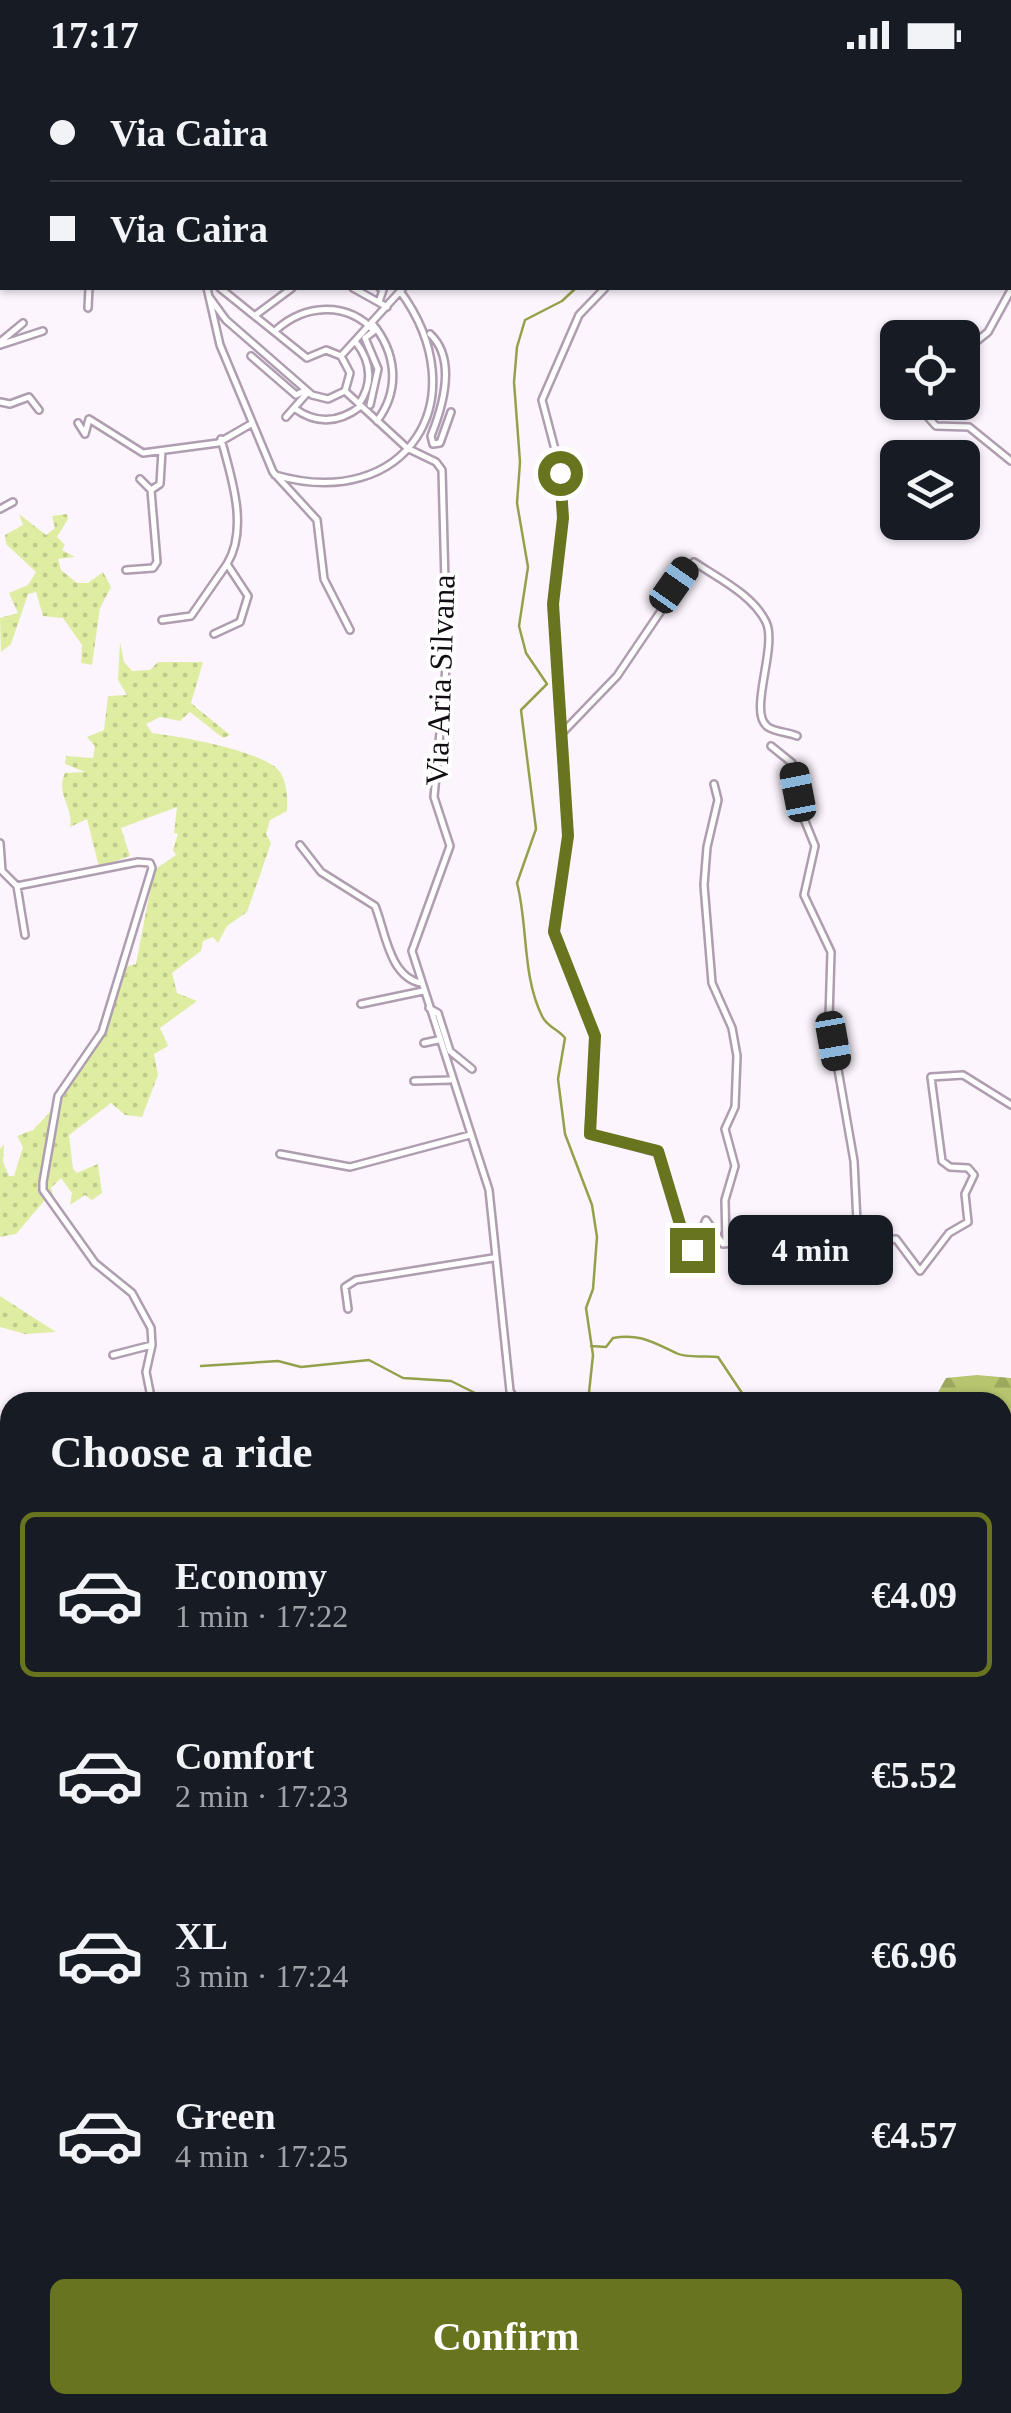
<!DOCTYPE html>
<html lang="en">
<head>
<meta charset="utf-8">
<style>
	:root { --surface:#171b24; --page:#20242c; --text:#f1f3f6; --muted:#9ea1a6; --line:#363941; --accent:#69741f }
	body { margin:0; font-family:Georgia,serif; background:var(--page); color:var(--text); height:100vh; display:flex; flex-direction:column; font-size:38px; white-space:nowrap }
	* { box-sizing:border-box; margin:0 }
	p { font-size:32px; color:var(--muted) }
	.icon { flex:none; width:55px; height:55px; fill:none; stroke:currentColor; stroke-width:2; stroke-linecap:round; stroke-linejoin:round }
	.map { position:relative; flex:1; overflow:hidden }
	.side { position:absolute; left:0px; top:1322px; width:1012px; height:1022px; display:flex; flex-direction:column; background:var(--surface); border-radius:30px 30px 0 0; box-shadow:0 2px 8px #0004 }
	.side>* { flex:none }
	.banner { position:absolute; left:0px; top:0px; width:1012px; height:220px; box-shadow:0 2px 8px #0004; display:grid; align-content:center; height:220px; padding:0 50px; background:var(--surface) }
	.tools { position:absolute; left:880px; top:250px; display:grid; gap:20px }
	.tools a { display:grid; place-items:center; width:100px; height:100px; border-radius:15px; background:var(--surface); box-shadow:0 2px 8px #0004; font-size:50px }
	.end { position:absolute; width:45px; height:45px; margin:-22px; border:12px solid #69741f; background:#fff; box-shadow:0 0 0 5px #fff }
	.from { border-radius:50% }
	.bubble { position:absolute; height:70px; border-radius:15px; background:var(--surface); box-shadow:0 2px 8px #0004; font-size:32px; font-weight:700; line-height:70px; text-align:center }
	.car { position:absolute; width:30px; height:60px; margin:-30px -15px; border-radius:12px; box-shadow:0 0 8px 2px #0007; background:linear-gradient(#222 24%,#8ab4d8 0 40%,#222 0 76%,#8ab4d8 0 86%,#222 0) }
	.banner b { display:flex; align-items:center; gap:35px; height:95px; font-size:38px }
	.banner b+b { border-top:2px solid var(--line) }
	.banner i { width:25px; height:25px; background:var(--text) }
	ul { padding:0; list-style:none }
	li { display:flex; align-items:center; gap:30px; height:165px; margin:0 20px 15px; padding:0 30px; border:5px solid transparent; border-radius:15px }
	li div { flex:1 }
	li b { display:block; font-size:38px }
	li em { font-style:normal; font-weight:700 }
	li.selected { border-color:var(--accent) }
	li>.icon { width:90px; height:90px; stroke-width:1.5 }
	h2 { padding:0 50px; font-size:45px; line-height:120px }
	.primary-button { display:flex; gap:20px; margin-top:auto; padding:20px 50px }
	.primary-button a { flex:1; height:115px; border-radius:15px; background:var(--accent); color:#fff; font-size:40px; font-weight:700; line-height:115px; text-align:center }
	.status { display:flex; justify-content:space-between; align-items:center; height:70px; padding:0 50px; background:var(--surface); direction:ltr }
	.status svg { height:28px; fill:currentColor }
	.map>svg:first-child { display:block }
	.green { fill:url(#green-dots) }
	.forest { fill:url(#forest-firs) }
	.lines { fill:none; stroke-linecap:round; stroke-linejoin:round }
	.stream { stroke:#94a14b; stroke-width:2.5 }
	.minor-casing { stroke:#af9db0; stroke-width:10 }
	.tertiary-casing { stroke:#af9db0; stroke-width:12 }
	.motorway-casing { stroke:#d4d3d5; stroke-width:18 }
	.minor { stroke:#fff; stroke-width:5 }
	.tertiary { stroke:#fff; stroke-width:8 }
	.motorway { stroke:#d583dd; stroke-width:12 }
	.route { stroke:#69741f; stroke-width:12 }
	.labels { text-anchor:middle; stroke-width:8; stroke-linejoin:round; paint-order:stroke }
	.street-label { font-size:32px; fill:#120c13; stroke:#fff }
</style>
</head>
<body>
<div class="status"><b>17:17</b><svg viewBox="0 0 49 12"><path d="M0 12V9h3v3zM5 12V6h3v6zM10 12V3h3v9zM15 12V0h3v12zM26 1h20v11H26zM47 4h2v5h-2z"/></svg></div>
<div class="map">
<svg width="1011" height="2343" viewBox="0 0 1011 2343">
	<defs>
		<pattern id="green-dots" width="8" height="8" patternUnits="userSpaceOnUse" patternTransform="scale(2.5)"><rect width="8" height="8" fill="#dfeda2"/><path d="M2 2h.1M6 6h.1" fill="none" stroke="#beca8b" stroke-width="1.8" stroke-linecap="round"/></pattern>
		<pattern id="forest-firs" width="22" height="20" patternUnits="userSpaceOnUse" patternTransform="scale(2.5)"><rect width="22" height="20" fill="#b6c56e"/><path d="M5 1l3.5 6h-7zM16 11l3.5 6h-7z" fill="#9ba85e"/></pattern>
	</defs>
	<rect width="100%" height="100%" fill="#fdf5fe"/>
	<path class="green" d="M 19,444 L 46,465 L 55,458 L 52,446 L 67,444 L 68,449 L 57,467 L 65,475 L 62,480 L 75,487 L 58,489 L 61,500 L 77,513 L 88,513 L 103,502 L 111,517 L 100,538 L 92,595 L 81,593 L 82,575 L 63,548 L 43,546 L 36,522 L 28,524 L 11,574 L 1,582 L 0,548 L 18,543 L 9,523 L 28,515 L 36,502 L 6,474 L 5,465 L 23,455 Z
		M 120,572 L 124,592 L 132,601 L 150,600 L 158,592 L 203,592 L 191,633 L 230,665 L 223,668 L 190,642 L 180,651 L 160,647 L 146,654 L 152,663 C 178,666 266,681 280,702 C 287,714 288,728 287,741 L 270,750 L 266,764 L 271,773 L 247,842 L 227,856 L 218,873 L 213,867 L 203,871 L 201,881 L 172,903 L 177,923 L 197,931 L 160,958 L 168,976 L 154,984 L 158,1005 L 142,1047 L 125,1045 L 111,1033 L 69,1065 L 73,1099 L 77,1103 L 98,1094 L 102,1123 L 92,1130 L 85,1125 L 70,1135 L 72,1123 L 61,1108 L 51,1118 L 57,1137 L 45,1119 L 56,1038 L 101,970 L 121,898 L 136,894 L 154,800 L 176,785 L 173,780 L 178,764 L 174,763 L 177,737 L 121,758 L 130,786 L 99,797 L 87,749 L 70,757 C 74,737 55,724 65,703 L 85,702 L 65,694 L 66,686 L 93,688 L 95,676 L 87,667 L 104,660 L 108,626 L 127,625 L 118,610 Z
		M 52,1040 L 41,1112 L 45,1130 L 16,1164 L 0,1167 L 0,1079 L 4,1074 L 3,1092 L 9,1106 L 14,1106 L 23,1077 L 17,1066 L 33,1060 Z
		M 0,1226 L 56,1262 L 25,1264 L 0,1257 Z
		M 10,1492 L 10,1837 L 0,1848 L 0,1497 Z
		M 1002,1515 L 1011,1520 L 1011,1618 L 1003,1613 Z
		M 1011,1639 L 1011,1770 L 1003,1765 L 1002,1648 Z
		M 10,1985 L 10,2067 L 0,2070 L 0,1994 Z
		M 365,2335 L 546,2335 L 541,2343 L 406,2343 L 400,2338 Z
		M 657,2335 L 882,2335 L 918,2340 L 961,2335 L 957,2343 L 655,2343 Z"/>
	<path class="forest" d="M 977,1305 L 1011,1308 L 1011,1402 L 1003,1405 L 1002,1332 L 938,1332 L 936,1326 L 946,1308 Z
		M 1011,1406 L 1011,1497 L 1003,1504 L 1003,1410 Z
		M 10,1837 L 10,1985 L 0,1994 L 0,1848 Z
		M 7,2067 L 10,2335 L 326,2335 L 326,2343 L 0,2343 L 0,2070 Z
		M 546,2335 L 657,2335 L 655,2343 L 541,2343 Z"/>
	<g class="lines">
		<path class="stream" d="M 636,0 L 636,2
			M 576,218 L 562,231 L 525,250 L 517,277 L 514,312 L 520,392 L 517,433 L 528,497 L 519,556 L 526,583 L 547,614 L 521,640 L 536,759 L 517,813 C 528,854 522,906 542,946 C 547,957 558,959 565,968 L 558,1009 L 565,1064 L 592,1135 L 597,1167 L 593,1219 L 586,1238 L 593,1285 L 588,1332
			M 591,1276 L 606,1277 L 613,1268 C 640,1263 654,1273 676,1283 C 688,1289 706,1285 718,1287 L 748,1332
			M 201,1296 L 278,1291 L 301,1297 L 369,1290 L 403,1308 L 451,1311 L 493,1332
			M 1002,1406 L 1011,1403
			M 1002,1787 L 1011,1802
			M 0,1857 L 10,1843
			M 0,2316 L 10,2316
			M 335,2335 L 348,2343
			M 859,2335 L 913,2343
			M 536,2343 L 542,2335"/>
		<defs>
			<path id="minor" d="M 141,0 L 144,2
				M 153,0 L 158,2
				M 217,0 L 218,2
				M 303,0 L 304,2
				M 347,0 L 357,2
				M 568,0 L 568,2
				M 941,0 L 943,2
				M 963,0 L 965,2
				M 127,2 L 129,0
				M 324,2 L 332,0
				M 699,2 L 699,0
				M 0,130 L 2,130
				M 1010,174 L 1011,178
				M 207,218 L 220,275 L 273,402 L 317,450 L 324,509 L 350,560
				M 353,218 L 387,237
				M 605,218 L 579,245 L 542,330 L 557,387 L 563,448 L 553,534 L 568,766 L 553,861 L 595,967 L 589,1064 L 659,1083 L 682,1161 L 684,1181 L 694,1177 L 706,1150 L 723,1174 L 763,1170 L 792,1175 L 808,1170 L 831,1176 L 896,1169 L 920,1201 L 949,1163 L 968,1152 L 965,1124 L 974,1105 L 968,1098 L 950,1097 L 942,1091 L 931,1007 L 963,1005 L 1011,1035
				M 210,228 L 226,250 L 312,325 L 328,329 L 345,321 L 350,303 L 341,286 L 326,280 L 307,288 L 220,218
				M 379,232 L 383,220 L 380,218
				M 88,238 L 89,218
				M 257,244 L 292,218
				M 372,253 C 396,282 401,319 377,351
				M 276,260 C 305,234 347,231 374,261 L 365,268 L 378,299 L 370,335
				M 430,264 C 457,289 443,336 431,366 L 433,374 L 440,373 L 451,342
				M 355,271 C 371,291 374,312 359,334
				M 0,272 L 23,253
				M 0,275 L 43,261
				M 962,283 L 988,262 L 1011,220
				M 251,286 L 296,325 L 306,320
				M 341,286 L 403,218
				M 345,321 L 407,378 L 436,392 L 442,400 L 447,587 L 434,727 L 450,776 L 412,881 L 489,1120 L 510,1321 L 517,1332
				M 0,332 L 10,334 L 29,327 L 39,340
				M 925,332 L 927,346 L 936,356 L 969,357 L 1011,391
				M 294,338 C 317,355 339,353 361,336
				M 286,347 L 308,322
				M 78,353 L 85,364 L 89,349 L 143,383 L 218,373 L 251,354
				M 275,405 C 406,443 479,329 400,221
				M 140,409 L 151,420 L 160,414 L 162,381
				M 0,439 L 13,432
				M 126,500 L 153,498 L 157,492 L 151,420
				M 162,550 L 191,546 L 227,494
				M 214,564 L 240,552 L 248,526 L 227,494 C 249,458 231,406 221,369
				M 564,661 L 617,606 L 694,492 C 718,508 753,525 766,552 C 778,577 747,644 768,657 C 775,662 788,662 797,666
				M 771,676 L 792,693 L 800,739 L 815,776 L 804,825 L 831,882 L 829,948 L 854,1091 L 857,1152 L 865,1172
				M 714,714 L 718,730 L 707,777 L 704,815 L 712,913 L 732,958 L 737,986 L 735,1037 L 725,1059 L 735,1096 L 725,1130 L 726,1173
				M 0,773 L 2,801 L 17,816 L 138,792 L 150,793 L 152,798 L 102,962 L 58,1026 L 43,1112 L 43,1120 L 95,1193 L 132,1223 L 151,1258 L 152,1275 L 113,1285
				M 300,775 L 321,802 L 375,836 C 385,860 389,907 421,913
				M 17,816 L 25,865
				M 361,934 L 423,921
				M 429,938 L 438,943 L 450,981 L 472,999
				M 424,973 L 438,970
				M 414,1011 L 450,1010
				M 280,1084 L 350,1097 L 470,1065
				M 348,1239 L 345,1217 L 356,1210 L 493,1188
				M 152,1275 L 146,1302 L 152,1332
				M 1002,1616 L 1011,1622
				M 1002,1644 L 1011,1635
				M 1002,1900 L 1011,1900
				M 1002,2215 L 1011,2159
				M 959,2343 L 964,2335"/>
			<path id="tertiary" d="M 21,2 L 24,0
				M 57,2 L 60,0
				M 0,20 L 2,19
				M 0,76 L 2,73"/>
			<path id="motorway" d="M 44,2 L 47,0
				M 0,49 L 2,46"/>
		</defs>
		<use href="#minor" class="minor-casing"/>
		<use href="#tertiary" class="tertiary-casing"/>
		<use href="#motorway" class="motorway-casing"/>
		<use href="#minor" class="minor"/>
		<use href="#tertiary" class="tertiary"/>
		<use href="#motorway" class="motorway"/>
	</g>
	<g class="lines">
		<path class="route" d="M 560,403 L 563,448 L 553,534 L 568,766 L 554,862 L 595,966 L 590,1064 L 658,1081 L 682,1161 L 683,1180 L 692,1180"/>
	</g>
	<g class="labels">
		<g class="street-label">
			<text transform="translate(440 610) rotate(-88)" y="11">Via Aria Silvana</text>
		</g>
	</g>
</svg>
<div class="tools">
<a><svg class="icon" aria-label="locate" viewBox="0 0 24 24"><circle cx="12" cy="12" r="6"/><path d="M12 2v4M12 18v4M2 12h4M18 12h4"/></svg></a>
<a><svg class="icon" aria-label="layers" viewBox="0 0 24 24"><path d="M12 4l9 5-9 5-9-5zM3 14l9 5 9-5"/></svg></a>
</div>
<i class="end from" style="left:560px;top:403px"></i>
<i class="end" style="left:692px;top:1180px"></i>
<div class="bubble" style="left:728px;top:1145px;width:165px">4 min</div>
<i class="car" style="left:674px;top:515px;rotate:35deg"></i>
<i class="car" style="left:798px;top:722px;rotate:349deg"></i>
<i class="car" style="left:833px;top:971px;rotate:170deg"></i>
<div class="banner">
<b><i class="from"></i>Via Caira</b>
<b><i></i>Via Caira</b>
</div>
<section class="side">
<h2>Choose a ride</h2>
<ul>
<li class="selected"><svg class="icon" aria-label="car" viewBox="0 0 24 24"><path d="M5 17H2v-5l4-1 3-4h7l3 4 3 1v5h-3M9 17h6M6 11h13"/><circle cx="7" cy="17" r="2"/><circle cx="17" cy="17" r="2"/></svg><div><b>Economy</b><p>1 min · 17:22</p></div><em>€4.09</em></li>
<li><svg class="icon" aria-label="car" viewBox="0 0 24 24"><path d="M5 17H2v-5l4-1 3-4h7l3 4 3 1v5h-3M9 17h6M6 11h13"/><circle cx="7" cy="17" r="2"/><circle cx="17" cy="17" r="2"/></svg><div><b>Comfort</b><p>2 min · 17:23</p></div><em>€5.52</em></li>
<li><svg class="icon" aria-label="car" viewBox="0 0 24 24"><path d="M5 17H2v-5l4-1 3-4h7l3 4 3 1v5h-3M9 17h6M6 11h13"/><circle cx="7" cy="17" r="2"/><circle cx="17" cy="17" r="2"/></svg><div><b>XL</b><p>3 min · 17:24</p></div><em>€6.96</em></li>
<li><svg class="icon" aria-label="car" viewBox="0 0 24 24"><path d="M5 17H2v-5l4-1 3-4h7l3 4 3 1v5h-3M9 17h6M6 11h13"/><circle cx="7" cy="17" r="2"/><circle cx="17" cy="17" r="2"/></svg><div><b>Green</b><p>4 min · 17:25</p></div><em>€4.57</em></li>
</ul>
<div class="primary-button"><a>Confirm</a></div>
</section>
</div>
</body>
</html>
